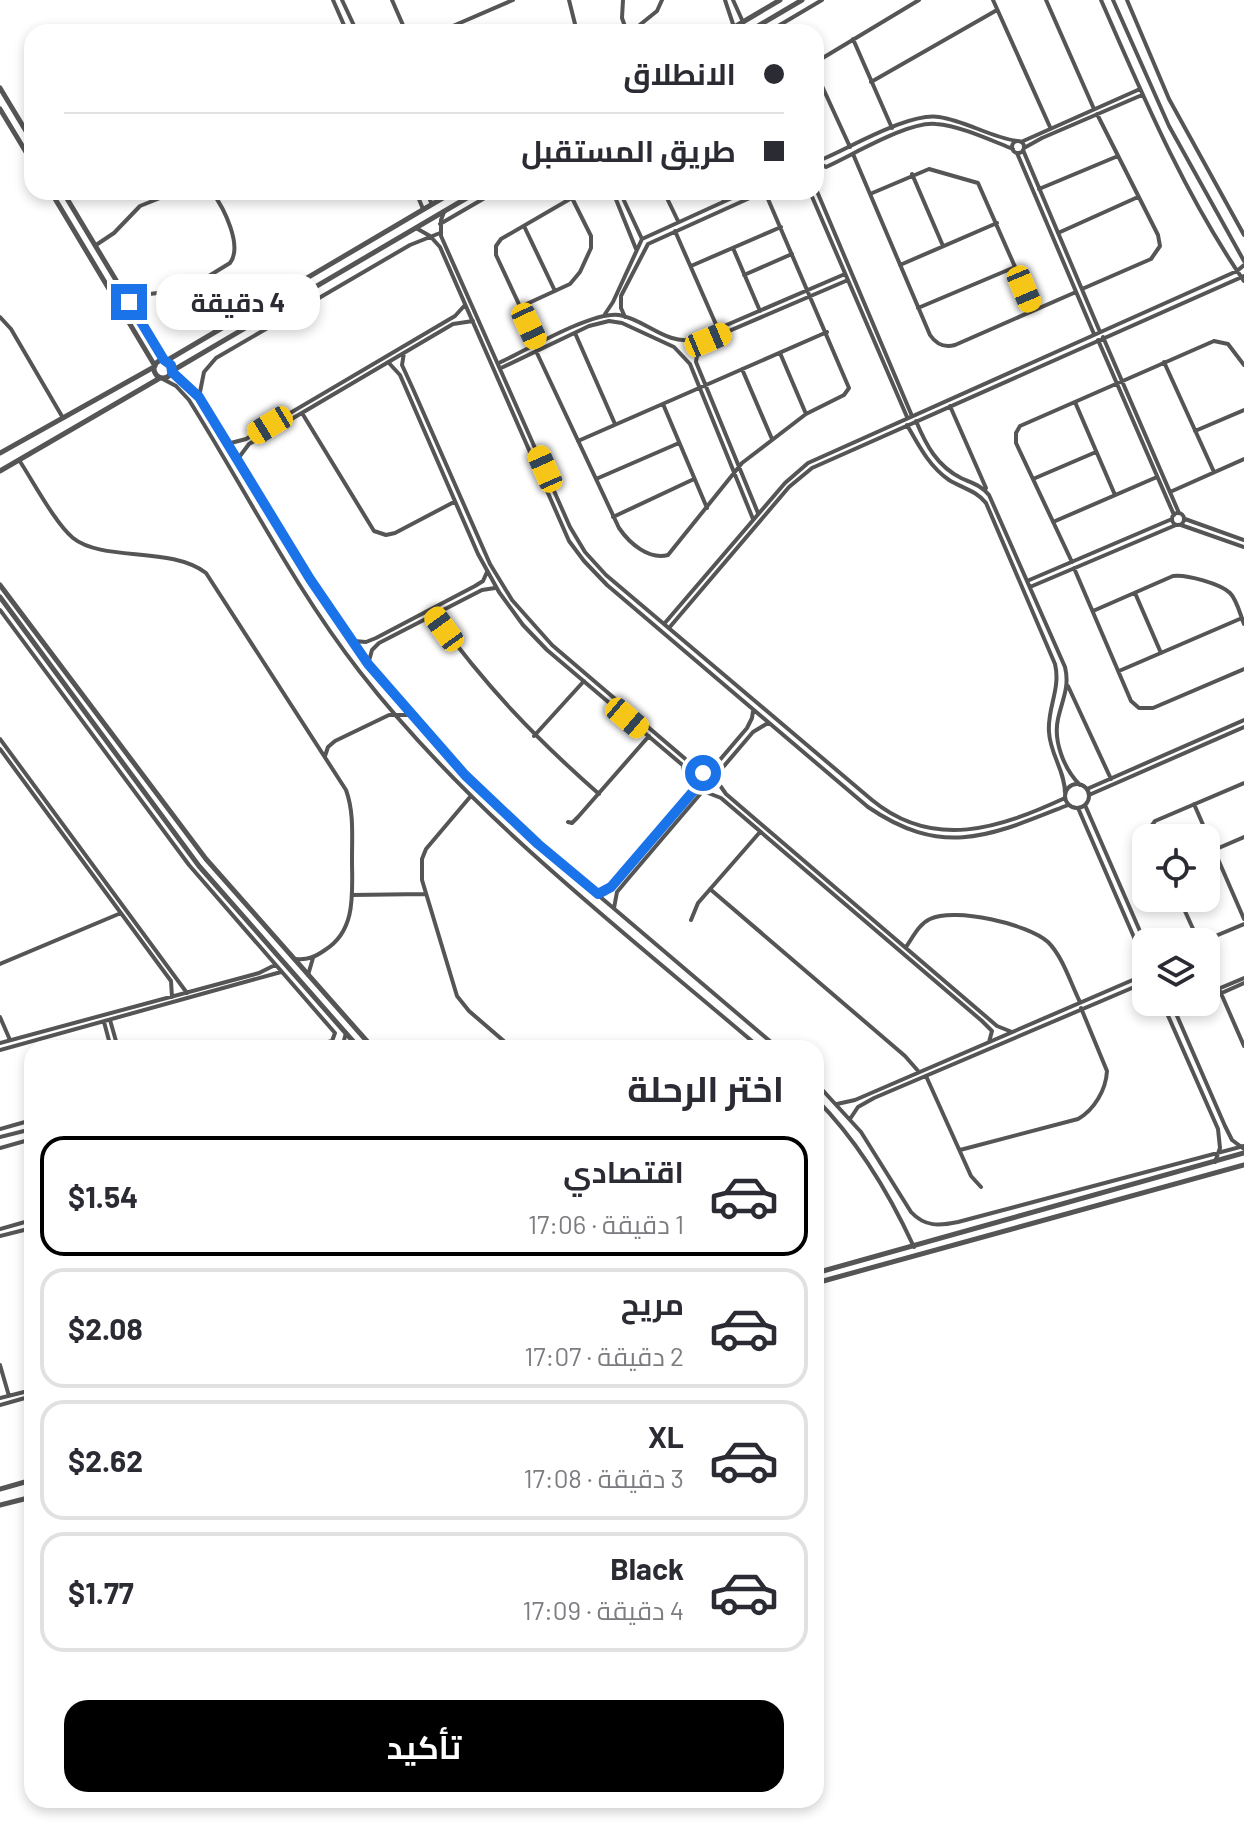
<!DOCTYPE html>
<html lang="ar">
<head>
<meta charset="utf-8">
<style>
	:root { --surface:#fff; --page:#f2f2f3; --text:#2b2b33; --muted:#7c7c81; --line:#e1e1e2; --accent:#000 }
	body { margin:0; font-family:Barlow,Cairo,sans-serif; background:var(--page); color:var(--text); direction:rtl; height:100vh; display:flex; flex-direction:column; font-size:30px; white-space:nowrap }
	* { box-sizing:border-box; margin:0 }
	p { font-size:26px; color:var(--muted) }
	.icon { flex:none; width:44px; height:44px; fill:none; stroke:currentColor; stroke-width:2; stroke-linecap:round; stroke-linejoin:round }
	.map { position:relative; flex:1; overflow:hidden; direction:ltr }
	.drawer { position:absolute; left:24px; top:1040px; width:800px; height:768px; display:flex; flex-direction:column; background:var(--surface); border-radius:24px; box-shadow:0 4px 12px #0003; direction:rtl }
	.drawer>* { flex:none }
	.banner { position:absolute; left:24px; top:24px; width:800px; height:176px; border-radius:24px; box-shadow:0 4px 12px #0003; direction:rtl; display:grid; align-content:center; height:176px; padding:0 40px; background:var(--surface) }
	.tools { position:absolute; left:1132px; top:824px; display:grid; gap:16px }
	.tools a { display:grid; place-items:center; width:88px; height:88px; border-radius:16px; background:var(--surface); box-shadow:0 4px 12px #0003; font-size:40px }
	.end { position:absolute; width:36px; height:36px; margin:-18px; border:10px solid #1a73e8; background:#fff; box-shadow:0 0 0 4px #fff }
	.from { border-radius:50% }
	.bubble { position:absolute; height:56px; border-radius:24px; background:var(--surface); box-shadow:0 4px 12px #0003; font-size:26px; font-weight:700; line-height:56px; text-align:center; direction:rtl }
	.car { position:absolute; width:24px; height:48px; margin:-24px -12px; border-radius:10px; box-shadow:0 0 6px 2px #0007; background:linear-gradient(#f5c518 24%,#345 0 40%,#f5c518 0 76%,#345 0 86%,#f5c518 0) }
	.banner b { display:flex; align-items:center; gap:28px; height:76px; font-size:30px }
	.banner b+b { border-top:2px solid var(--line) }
	.banner i { width:20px; height:20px; background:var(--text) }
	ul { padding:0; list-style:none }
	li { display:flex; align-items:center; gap:24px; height:120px; margin:0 16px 12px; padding:0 24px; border:4px solid var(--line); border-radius:24px }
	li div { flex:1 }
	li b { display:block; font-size:30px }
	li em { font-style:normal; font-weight:700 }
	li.current { border-color:var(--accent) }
	li>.icon { width:72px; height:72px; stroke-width:1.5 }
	h2 { padding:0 40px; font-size:36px; line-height:96px }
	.primary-button { display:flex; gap:16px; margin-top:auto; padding:16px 40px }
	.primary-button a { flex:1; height:92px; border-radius:24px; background:var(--accent); color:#fff; font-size:32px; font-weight:700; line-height:92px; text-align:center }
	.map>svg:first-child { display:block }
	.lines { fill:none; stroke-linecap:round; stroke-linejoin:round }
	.minor { stroke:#555; stroke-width:4 }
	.tertiary { stroke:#555; stroke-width:5 }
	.route { stroke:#1a73e8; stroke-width:10 }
</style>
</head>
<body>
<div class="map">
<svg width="1244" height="1833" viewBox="0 0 1244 1833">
	<rect width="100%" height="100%" fill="#fff"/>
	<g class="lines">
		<path class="minor" d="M 333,0 L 347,32
			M 342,0 L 357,32
			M 392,0 L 406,32
			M 569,0 L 577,32
			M 623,0 L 622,18 L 627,32
			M 725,0 L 734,27
			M 733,0 L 743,22
			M 993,0 L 1050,127
			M 1046,0 L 1094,109
			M 1101,0 C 1143,96 1184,194 1244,281
			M 1113,0 L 1169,126 L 1244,261
			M 1127,0 L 1169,99 L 1244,235
			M 439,32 L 513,0
			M 631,32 L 657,11 L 662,0
			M 768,32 L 822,0
			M 853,39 L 892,128
			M 816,62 L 919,0
			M 816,73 L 850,147
			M 871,82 L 997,10
			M1012 147a6 6 0 1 1 12 0a6 6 0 1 1-12 0Z
			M 1021,142 L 1140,89
			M 1024,148 L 1042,138 L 1142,95
			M 1023,150 L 1100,332
			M 1017,153 L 1094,334
			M 853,154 L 930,335 C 936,344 944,348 955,345 L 1076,292
			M 816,162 C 847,150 908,112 939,117 C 966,121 990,137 1017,141
			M 817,162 L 826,167 C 853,155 908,121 936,124 C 961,126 990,140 1013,149
			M 912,174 L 943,246
			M 816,189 L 912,416
			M 1039,189 L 1118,156
			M 416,192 L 423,209
			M 426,192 L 432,204
			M 613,192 L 636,249
			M 620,192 L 642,239
			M 664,192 L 678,221
			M 720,192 L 724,201
			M 810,192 L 907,417
			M 870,194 L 929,169 L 978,183 L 1034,310
			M 444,212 L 441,220 L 441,236 L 570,527 L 585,552 L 606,575 L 872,800 C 934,851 1000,828 1065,798
			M 440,224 L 495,192
			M 524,226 L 555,291
			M 416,228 L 430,236 L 440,247 L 569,541 L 584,561 L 607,585 L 868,807 C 944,859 992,835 1068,805
			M 675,231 L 718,329
			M 1058,233 L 1138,197
			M 96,245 L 114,233 L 140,206 L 175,192
			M 733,248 L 760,311
			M 900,265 L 997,223
			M 691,266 L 781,227
			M 744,275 L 792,254
			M 1082,289 L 1151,259 L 1160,246 L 1158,235 L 1097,114
			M 129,302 L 149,294 L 186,290 L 230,263 C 243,246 224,208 212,192
			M 520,307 L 570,284 L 580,272 L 591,248 L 591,236 L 572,198
			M 918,308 L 1015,267
			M 605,314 L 613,302 L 642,239 L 745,192
			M 0,317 L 11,329 L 63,418
			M 625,317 L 621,308 L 621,296 L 648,244 L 763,192
			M 575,333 L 615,424
			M 1103,337 L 1179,513
			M 1098,340 L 1174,515
			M 538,345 L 496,255 L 496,246 L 501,239 L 582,192
			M 536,351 L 619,528 C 630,544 649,560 668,555 L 742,463 L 806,414 L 844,395 L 849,388 L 765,192
			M 404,353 L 402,365 L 413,389 L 490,564 L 512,600 L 552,645 L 696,768 L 708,774
			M 780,353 L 806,414
			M 388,362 L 400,375 L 478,554 L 499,592 L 523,625 L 547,650 L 686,768 L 694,777 L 697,787
			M 1164,362 L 1214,472
			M 499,363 C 525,351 592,311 619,315 C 645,319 667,346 694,339 L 845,274
			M 501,368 L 589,326 L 609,321 L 622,323 L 674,347 L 690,364 L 753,519
			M 742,369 L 772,439
			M 172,372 L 199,397 L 310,579 L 352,641 L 437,746 L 487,797 L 538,844 L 778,1048
			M 161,378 L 176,386 L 189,400 C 246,491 294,587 360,672 C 473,817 621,929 760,1048
			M 199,397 L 204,372 L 216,358 L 410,245 L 440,233
			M 1075,402 L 1115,495
			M 663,404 L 707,508
			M 950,406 L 986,488
			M 302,413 L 374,531 L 386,535 L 395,533 L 454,502
			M 916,421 C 926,445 937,466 961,478 C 972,483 981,485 989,495 L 1065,667 C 1070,687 1062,700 1058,719 C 1053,741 1064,769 1080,785
			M 907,425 C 919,446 929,466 949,480 C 962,488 977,491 986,503 L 1055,664 C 1061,689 1047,708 1049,732 C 1050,754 1065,771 1065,793
			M 1195,431 L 1244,410
			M 578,441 L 827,332
			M 227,444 L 246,439 L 455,316 L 465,305
			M 19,460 C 33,481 55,523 73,538 C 103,562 171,546 206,573 L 346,790 C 354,812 352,835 352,859 C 352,892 357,930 325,950 C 315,957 308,960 296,959
			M 237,460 L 249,444 L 453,324 L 473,321
			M 596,479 L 679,443
			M 1033,479 L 1096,452
			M 1170,492 L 1244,459
			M1172 519a6 6 0 1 1 12 0a6 6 0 1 1-12 0Z
			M 758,513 L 696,362 L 698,349 L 708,340 L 848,280
			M 613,517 L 694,479
			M 1185,519 L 1244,540
			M 1053,522 L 1157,477
			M 1181,525 L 1244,547
			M 1072,562 L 1016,443 L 1016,433 L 1020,426 L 1214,341 L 1228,344 L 1244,365
			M 1074,568 L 1131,701 L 1139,708 L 1153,708 L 1244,669
			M 1027,581 L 1172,519
			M 1030,587 L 1176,525
			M 1135,593 L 1161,653
			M 0,610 L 189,865 L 335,1033 L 332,1041 L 304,1048
			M 1093,611 L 1173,576 C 1186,574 1221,584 1230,593 C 1237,600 1240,614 1244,624
			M 434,615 C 486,686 533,736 599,794
			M 664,624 L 785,483 L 808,463 L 1237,271 L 1244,265
			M 669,628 L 789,487 L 812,468 L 1244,276
			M 354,641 L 366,642 L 376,638 L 475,586 L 483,581 L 487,572
			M 369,661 L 372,650 L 379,643 L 482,590 L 495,588
			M 1119,671 L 1242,618
			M 1068,686 L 1111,779
			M 534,736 L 584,681
			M 0,739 L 187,993
			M 0,749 L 171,981 L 172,997
			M 325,756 L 328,747 L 335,741 L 389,715 L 410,715
			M 714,777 L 726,794 L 997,1026 L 1012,1032
			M1065 796a12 12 0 1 1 24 0a12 12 0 1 1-24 0Z
			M 1087,789 L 1244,720
			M 703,791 L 721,798 L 982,1021 L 992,1031 L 989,1042
			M 1089,795 L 1244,727
			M 470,797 L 426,849 L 422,859 L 422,880 L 457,996 L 469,1011 L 512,1048
			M 1194,804 L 1244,919
			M 1085,805 L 1146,945
			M 1078,808 L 1146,965
			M 568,822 L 572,823 L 578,817 L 649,736
			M 1153,838 L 1150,828 L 1155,821 L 1244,783
			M 1214,850 L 1244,837
			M 710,889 L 905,1056 L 919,1072
			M 598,894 L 607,890 L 621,876 L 747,728 L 752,718 L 753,711
			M 352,895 L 425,894
			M 1179,898 L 1199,942
			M 614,908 L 617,892 L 627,880 L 753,732 L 768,723
			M 691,920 L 698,903 L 760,832
			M 1201,942 L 1244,924
			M 906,947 C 913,937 919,924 930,919 C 955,907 1028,924 1048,942 C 1063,957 1071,984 1080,1002
			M 1206,959 L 1244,1046
			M 0,964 L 121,913
			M 308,975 L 313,958
			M 1206,994 L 1244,978
			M 1206,1000 L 1244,983
			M 1162,1002 L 1218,1129 L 1220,1148 L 1215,1162
			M 1171,1002 L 1225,1126 L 1232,1140 L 1244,1149
			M 1174,1009 L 1189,1002
			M 1176,1013 L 1201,1002
			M 0,1017 L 10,1040
			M 110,1020 L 118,1048
			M 104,1022 L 111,1048
			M 0,1043 L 259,973 L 275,965
			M 334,1048 L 343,1044 L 346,1033
			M 0,1050 L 281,972
			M 926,1076 L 971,1176 L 981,1187
			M 816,1083 L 861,1132 L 911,1212 C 925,1227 939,1226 958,1222 L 1244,1146
			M 816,1099 C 858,1141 889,1193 914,1247
			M 837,1104 L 855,1100 L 1135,979 L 1146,967
			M 850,1119 L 858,1107 L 874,1098 L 1146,982
			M 0,1129 L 32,1120
			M 0,1137 L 32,1129
			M 0,1148 L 32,1139
			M 960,1150 L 1078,1119 C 1094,1110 1106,1090 1107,1071 L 1081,1008
			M 0,1229 L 32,1220
			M 0,1236 L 32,1228
			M 0,1365 L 9,1396
			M 0,1398 L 32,1390
			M 0,1405 L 32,1396"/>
		<path class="tertiary" d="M 726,32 L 780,0
			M 748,32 L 802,0
			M 0,88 L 32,141
			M 0,109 L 32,162
			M 51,192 L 155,366
			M 63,192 L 164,360
			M154 369a9 9 0 1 1 18 0a9 9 0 1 1-18 0Z
			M 166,361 L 453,192
			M 172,371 L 477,192
			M 0,453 L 154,367
			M 0,471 L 160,378
			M 0,585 L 206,859 L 373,1048
			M 0,597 L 199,866 L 359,1048
			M 816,1273 L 1244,1153
			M 816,1283 L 1244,1165
			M 0,1489 L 32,1480
			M 0,1505 L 32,1497"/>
	</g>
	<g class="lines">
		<path class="route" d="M 129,302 L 164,360 L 171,365 L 172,372 L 199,397 L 310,579 L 368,664 L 465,775 L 538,844 L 598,894 L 611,887 L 696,788 L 694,777 L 686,768 L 690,763 L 703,773"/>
	</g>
</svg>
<div class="tools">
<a><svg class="icon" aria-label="locate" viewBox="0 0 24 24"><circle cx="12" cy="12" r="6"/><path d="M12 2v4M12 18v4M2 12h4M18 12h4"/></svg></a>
<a><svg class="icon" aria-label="layers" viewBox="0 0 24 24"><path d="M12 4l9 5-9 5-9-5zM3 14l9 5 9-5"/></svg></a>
</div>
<i class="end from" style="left:703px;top:773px"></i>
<i class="end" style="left:129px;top:302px"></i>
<div class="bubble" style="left:156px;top:274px;width:164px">4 دقيقة</div>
<i class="car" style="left:1024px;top:289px;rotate:157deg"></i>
<i class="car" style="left:529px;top:326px;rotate:155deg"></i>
<i class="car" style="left:708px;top:340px;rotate:67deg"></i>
<i class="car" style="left:270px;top:425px;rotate:239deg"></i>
<i class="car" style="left:545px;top:469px;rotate:336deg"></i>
<i class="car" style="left:444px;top:629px;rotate:324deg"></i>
<i class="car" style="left:627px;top:718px;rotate:130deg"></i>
<div class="banner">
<b><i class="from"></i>الانطلاق</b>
<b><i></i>طريق المستقبل</b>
</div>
<section class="drawer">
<h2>اختر الرحلة</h2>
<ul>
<li class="current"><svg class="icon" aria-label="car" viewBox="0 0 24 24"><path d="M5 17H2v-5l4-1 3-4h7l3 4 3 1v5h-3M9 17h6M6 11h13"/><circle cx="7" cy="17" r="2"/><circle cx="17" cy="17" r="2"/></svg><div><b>اقتصادي</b><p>1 دقيقة · 17:06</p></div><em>$1.54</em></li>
<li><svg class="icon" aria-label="car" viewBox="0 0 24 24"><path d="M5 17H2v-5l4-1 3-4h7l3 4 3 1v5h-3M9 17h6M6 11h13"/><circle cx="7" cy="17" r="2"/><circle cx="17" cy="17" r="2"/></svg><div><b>مريح</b><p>2 دقيقة · 17:07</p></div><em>$2.08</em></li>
<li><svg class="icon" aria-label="car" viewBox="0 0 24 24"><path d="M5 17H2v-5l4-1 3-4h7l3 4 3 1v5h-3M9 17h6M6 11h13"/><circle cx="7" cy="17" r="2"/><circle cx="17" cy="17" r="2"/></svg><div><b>XL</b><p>3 دقيقة · 17:08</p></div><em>$2.62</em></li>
<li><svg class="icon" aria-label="car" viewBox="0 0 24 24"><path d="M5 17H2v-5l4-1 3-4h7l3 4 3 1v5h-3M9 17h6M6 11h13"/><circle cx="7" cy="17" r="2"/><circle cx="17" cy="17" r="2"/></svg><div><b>Black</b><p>4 دقيقة · 17:09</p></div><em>$1.77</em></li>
</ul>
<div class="primary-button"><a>تأكيد</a></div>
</section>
</div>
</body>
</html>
